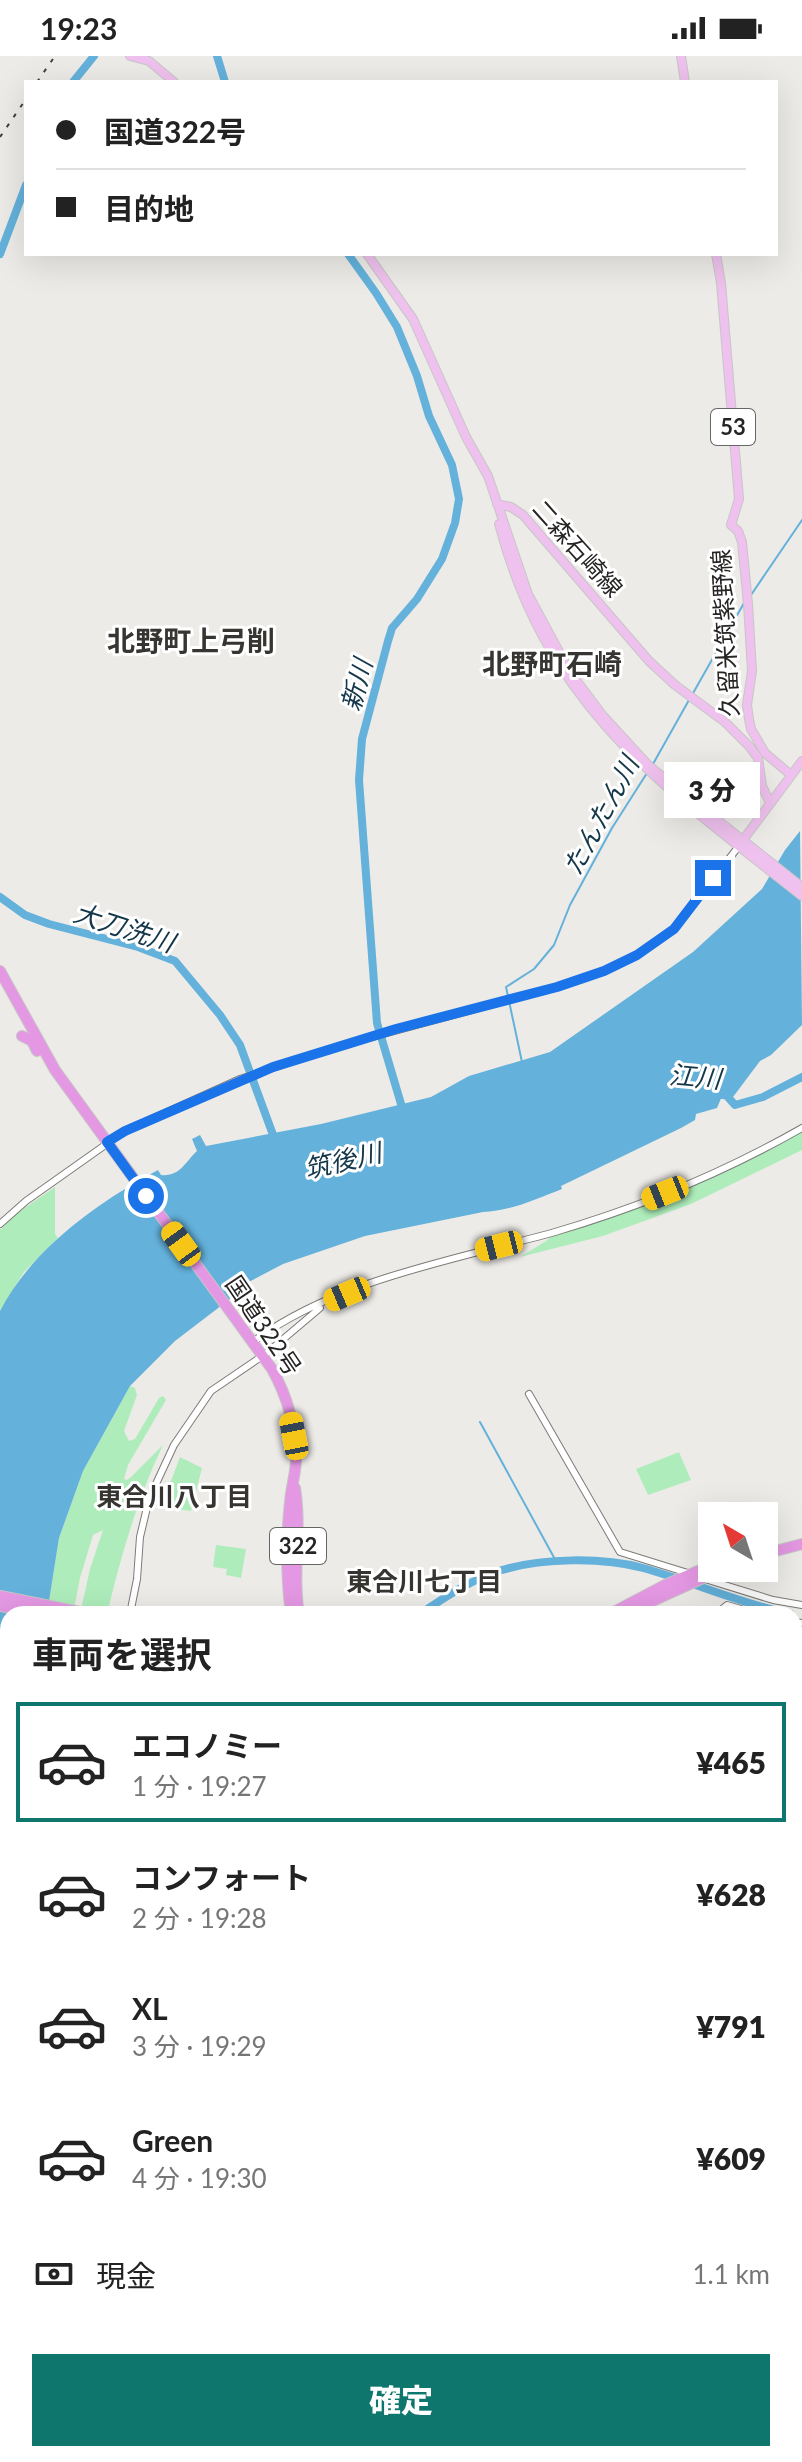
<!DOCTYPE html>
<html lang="ja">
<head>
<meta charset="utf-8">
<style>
	:root { --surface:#fff; --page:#f6f6f6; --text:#222; --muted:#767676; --line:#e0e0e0; --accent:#0f766e }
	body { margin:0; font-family:Lato,"Noto Sans JP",sans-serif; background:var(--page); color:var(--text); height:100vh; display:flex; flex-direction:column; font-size:30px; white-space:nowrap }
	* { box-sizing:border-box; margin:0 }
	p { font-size:26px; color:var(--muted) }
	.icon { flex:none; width:44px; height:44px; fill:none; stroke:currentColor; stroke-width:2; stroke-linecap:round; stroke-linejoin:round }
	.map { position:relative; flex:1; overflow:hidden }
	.side { position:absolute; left:0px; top:1550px; width:802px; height:856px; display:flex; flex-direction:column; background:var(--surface); border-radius:24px 24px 0 0; box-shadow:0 8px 32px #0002 }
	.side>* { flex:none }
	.top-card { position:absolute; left:24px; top:24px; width:754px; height:176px; border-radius:0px; box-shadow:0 8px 32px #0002; display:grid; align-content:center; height:176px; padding:0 32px; background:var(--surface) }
	.needle { width:52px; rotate:321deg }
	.buttons { position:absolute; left:698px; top:1446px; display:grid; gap:16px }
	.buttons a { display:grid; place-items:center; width:80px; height:80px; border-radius:0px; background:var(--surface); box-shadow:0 8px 32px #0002; font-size:40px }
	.end { position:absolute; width:36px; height:36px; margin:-18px; border:10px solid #1a73e8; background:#fff; box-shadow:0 0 0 4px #fff }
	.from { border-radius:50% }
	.bubble { position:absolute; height:56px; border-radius:0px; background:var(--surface); box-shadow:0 8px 32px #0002; font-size:26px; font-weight:800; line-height:56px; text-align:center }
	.car { position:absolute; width:24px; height:48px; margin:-24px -12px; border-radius:10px; box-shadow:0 0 6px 2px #0007; background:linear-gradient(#f5c518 24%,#345 0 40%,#f5c518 0 76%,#345 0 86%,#f5c518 0) }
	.top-card b { display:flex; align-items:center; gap:28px; height:76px; font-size:30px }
	.top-card b+b { border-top:2px solid var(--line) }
	.top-card i { width:20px; height:20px; background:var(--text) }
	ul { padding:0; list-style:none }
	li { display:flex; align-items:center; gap:24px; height:120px; margin:0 16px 12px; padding:0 16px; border:4px solid transparent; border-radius:0px }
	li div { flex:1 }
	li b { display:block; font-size:30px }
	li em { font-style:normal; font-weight:800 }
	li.current { border-color:var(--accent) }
	li>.icon { width:72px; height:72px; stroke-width:1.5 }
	h2 { padding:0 32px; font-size:36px; line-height:96px }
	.pay { display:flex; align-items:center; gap:20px; height:88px; padding:0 32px; font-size:30px }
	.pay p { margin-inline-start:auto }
	.button { display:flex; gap:16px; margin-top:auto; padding:16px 32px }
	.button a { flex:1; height:92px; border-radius:0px; background:var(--accent); color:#fff; font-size:32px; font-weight:800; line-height:92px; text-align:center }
	.status { display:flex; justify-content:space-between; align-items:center; height:56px; padding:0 40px; background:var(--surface); direction:ltr }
	.status svg { height:22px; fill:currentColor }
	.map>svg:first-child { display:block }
	.green { fill:#aeedbb }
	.water { fill:#64b1db }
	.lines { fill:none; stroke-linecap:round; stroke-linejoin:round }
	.stream { stroke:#64b1db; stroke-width:2 }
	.river { stroke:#64b1db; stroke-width:8 }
	.minor-casing { stroke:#7d7b78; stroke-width:8 }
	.major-casing { stroke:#c7c6c6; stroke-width:10 }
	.highway-casing { stroke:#c7c6c6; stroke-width:12 }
	.minor { stroke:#fff; stroke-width:6 }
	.major { stroke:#efc1ee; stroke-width:8 }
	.highway { stroke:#e498e3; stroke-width:10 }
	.rail { stroke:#403f3e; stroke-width:2; stroke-dasharray:4 8; stroke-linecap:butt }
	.route { stroke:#1a73e8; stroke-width:10 }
	.labels { text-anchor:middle; stroke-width:6; stroke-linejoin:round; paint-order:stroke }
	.shield { fill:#fff; stroke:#676666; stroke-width:2 }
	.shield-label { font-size:22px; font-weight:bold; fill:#262524 }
	.street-label { font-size:24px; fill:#262524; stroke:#fff }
	.water-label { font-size:26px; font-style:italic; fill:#143749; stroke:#fff }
	.neighbourhood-label { font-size:26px; font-weight:bold; fill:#363532; stroke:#fff }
	.quarter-label { font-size:28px; font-weight:bold; fill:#363532; stroke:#fff }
</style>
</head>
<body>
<div class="status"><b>19:23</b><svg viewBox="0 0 49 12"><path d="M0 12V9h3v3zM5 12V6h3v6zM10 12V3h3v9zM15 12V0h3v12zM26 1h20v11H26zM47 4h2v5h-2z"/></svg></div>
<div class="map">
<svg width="802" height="2406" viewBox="0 0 802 2406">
	<rect width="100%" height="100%" fill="#edebe7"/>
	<path class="green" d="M 802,1075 L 802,1094 L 691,1148 L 603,1180 L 520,1201 L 546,1185 L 555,1177 L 612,1159 Z
		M 55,1131 L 55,1178 L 58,1182 L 24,1216 L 0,1255 L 0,1174 L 16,1158 Z
		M 130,1330 L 135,1332 L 137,1339 L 124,1375 L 129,1385 L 135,1383 L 159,1342 L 163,1340 L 166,1344 L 128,1409 L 124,1423 L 127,1424 L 131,1421 L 163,1389 C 137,1443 121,1500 107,1558 L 80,1558 L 90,1513 L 103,1474 L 93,1479 L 80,1522 L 73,1558 L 47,1558 L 59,1482 L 83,1415 Z
		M 679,1396 L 691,1424 L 648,1439 L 636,1413 Z
		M 180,1401 L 202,1412 L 191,1455 L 161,1451 Z
		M 216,1489 L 246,1493 L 241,1522 L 226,1519 L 227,1513 L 213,1511 Z
		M 8,1677 L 8,1835 L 5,1849 L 0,1854 L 0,1707 Z"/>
	<path class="water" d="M 800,775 L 802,969 L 771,999 L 760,1005 L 733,1041 L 722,1040 L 717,1052 L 696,1058 L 695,1064 L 681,1072 L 561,1130 L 562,1133 C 536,1143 511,1155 483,1156 L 365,1180 L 283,1208 L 243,1229 L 243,1233 L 175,1285 L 130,1330 L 83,1415 L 59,1482 L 47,1558 L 8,1558 L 8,1677 L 0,1707 L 0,1255 C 33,1192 97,1147 158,1114 L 161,1119 C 180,1121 185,1106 197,1095 L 192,1083 L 200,1079 L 206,1090 L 321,1068 L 431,1041 L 469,1020 L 550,996 L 693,896 L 762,833 L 785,794 Z"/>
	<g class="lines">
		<path class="stream" d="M 751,539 L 802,464
			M 692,639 L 744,547
			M 653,708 L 689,644
			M 522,1006 L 506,931 L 534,913 L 554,889 L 570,849 L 612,772 L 647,717
			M 480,1366 L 557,1507
			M 794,2194 L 802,2202
			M 699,2398 L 710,2406
			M 256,2406 L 257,2398"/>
		<path class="river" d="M 217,0 L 225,26
			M 73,26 L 94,0
			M 0,198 L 26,129
			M 348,198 L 376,237 L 397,271 L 417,320 L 429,360 L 452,409 L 459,443 L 455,467 L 442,503 L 417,543 L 392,572 L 388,585 L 362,683 L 359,724 L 377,967 L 404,1058
			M 0,841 L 25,859 L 49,868 L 138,891 L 175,905 L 220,959 L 240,989 L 276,1087
			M 721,1039 L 726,1039 L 735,1049 L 763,1041 L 802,1021
			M 420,1558 C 445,1541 472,1523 502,1514 C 542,1502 602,1501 643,1512 C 693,1526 739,1547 790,1558"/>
		<defs>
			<path id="minor" d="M 0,1168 L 26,1145 L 125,1075 L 240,1023 L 339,990 L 557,931 L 604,915 L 637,899 L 674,873 L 739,790
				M 253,1286 C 335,1224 458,1203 555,1176 C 640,1151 725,1116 802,1072
				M 268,1296 L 320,1252
				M 529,1338 L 620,1496 L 691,1518
				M 705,1523 L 773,1544 L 802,1549
				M 131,1553 L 137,1523 L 140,1481 L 149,1443 L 174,1389 L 211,1335 L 258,1303
				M 716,1558 L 727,1549 L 758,1558
				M 794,1566 L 802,1567
				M 794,1735 L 800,1732
				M 794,2029 L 802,2039
				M 794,2096 L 802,2088
				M 0,2321 L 8,2333
				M 52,2398 L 58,2406"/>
			<path id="major" d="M 130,0 L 149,5 L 174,26
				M 681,0 L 685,26
				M 367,198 L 413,263 L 466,381 L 488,420 L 528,538 L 570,616 L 603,660 L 649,710 L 802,831
				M 716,198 L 721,227 L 739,443 L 731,469 L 738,475 L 742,486 L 748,548 L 752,615 L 747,649 L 749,663 L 751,673 L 765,697 L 791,719
				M 497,448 L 511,451 L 523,459 L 649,605 L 675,629 L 725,666 L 749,690 L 758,702 L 762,730 L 770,747
				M 499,468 C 548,652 661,729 802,840
				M 740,788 L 802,705
				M 799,2097 L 802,2100"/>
			<path id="highway" d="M 0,915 L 55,1014 L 272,1313 C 287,1340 296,1371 296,1403 C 296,1417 291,1431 290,1446 C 286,1483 286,1521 291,1558
				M 22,980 L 32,985 L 37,995
				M 295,1432 C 302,1474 292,1516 299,1558
				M 764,1498 L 802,1488
				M 0,1540 L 90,1558
				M 0,1550 L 41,1558
				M 610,1558 L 665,1529 L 712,1509
				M 624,1558 L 725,1512
				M 794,1660 L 802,1652
				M 794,1686 L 802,1695
				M 794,1701 L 802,1703
				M 794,1716 L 802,1721
				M 794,1809 L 802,1803
				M 794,1821 L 802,1817
				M 794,2101 L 802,2114
				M 0,2210 L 8,2201
				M 0,2222 L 8,2212
				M 794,2283 L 802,2270
				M 721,2406 L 726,2398"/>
		</defs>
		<use href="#minor" class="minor-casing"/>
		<use href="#major" class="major-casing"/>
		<use href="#highway" class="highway-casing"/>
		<use href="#minor" class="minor"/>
		<use href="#major" class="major"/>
		<use href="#highway" class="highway"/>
		<path class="rail" d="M 37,26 L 55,0
			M 0,81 L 26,43
			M 788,2406 L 802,2390"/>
	</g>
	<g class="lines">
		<path class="route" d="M 146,1140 L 107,1086 L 125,1075 L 273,1011 L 396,973 L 557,931 L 604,915 L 637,899 L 674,873 L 713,822"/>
	</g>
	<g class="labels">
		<g class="shield">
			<rect x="711" y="353" width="44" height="36" rx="6"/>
			<rect x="270" y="1472" width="56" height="36" rx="6"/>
		</g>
		<g class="shield-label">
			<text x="733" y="379">53</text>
			<text x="298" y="1498">322</text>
		</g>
		<g class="street-label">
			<text transform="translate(577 493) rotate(48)" y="8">二森石崎線</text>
			<text transform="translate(726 577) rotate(-93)" y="8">久留米筑紫野線</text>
			<text transform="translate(263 1270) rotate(56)" y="8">国道322号</text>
		</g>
		<g class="water-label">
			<text transform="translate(357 629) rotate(-75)" y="9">新川</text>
			<text transform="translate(601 760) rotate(-62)" y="9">たんたん川</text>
			<text transform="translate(124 872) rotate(18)" y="9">大刀洗川</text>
			<text transform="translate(695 1021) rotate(5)" y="9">江川</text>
			<text transform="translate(343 1105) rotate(-13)" y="9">筑後川</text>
		</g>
		<g class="neighbourhood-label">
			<text x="174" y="1450">東合川八丁目</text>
			<text x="424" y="1535">東合川七丁目</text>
		</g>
		<g class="quarter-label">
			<text x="191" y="595">北野町上弓削</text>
			<text x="552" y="618">北野町石崎</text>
		</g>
	</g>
</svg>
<div class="buttons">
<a><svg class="needle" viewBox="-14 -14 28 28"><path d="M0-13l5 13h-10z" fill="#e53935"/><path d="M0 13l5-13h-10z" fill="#767676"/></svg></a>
</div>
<i class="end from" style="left:146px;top:1140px"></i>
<i class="end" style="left:713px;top:822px"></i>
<div class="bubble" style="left:664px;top:706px;width:96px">3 分</div>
<i class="car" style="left:665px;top:1137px;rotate:248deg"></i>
<i class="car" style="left:181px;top:1188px;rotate:324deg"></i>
<i class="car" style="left:499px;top:1190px;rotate:256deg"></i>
<i class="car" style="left:347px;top:1238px;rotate:247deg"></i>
<i class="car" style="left:294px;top:1380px;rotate:349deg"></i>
<div class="top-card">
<b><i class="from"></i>国道322号</b>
<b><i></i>目的地</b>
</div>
<section class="side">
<h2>車両を選択</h2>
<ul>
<li class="current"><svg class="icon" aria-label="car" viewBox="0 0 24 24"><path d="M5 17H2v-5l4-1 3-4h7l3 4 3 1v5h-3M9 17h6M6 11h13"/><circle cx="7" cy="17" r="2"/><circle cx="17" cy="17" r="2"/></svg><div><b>エコノミー</b><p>1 分 · 19:27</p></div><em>¥465</em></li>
<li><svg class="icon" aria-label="car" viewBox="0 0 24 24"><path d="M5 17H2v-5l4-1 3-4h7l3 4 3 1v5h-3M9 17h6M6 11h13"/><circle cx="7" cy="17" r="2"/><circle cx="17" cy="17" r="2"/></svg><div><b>コンフォート</b><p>2 分 · 19:28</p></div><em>¥628</em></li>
<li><svg class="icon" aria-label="car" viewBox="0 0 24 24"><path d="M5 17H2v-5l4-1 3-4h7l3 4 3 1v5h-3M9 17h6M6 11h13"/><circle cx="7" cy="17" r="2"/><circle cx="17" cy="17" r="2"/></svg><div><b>XL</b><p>3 分 · 19:29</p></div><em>¥791</em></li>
<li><svg class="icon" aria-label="car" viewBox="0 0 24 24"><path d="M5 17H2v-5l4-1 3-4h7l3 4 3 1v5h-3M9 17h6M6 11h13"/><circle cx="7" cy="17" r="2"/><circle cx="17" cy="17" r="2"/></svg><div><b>Green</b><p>4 分 · 19:30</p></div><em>¥609</em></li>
</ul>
<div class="pay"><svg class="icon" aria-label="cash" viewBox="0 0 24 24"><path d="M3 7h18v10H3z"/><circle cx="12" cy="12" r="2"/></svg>現金<p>1.1 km</p></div>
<div class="button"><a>確定</a></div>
</section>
</div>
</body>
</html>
